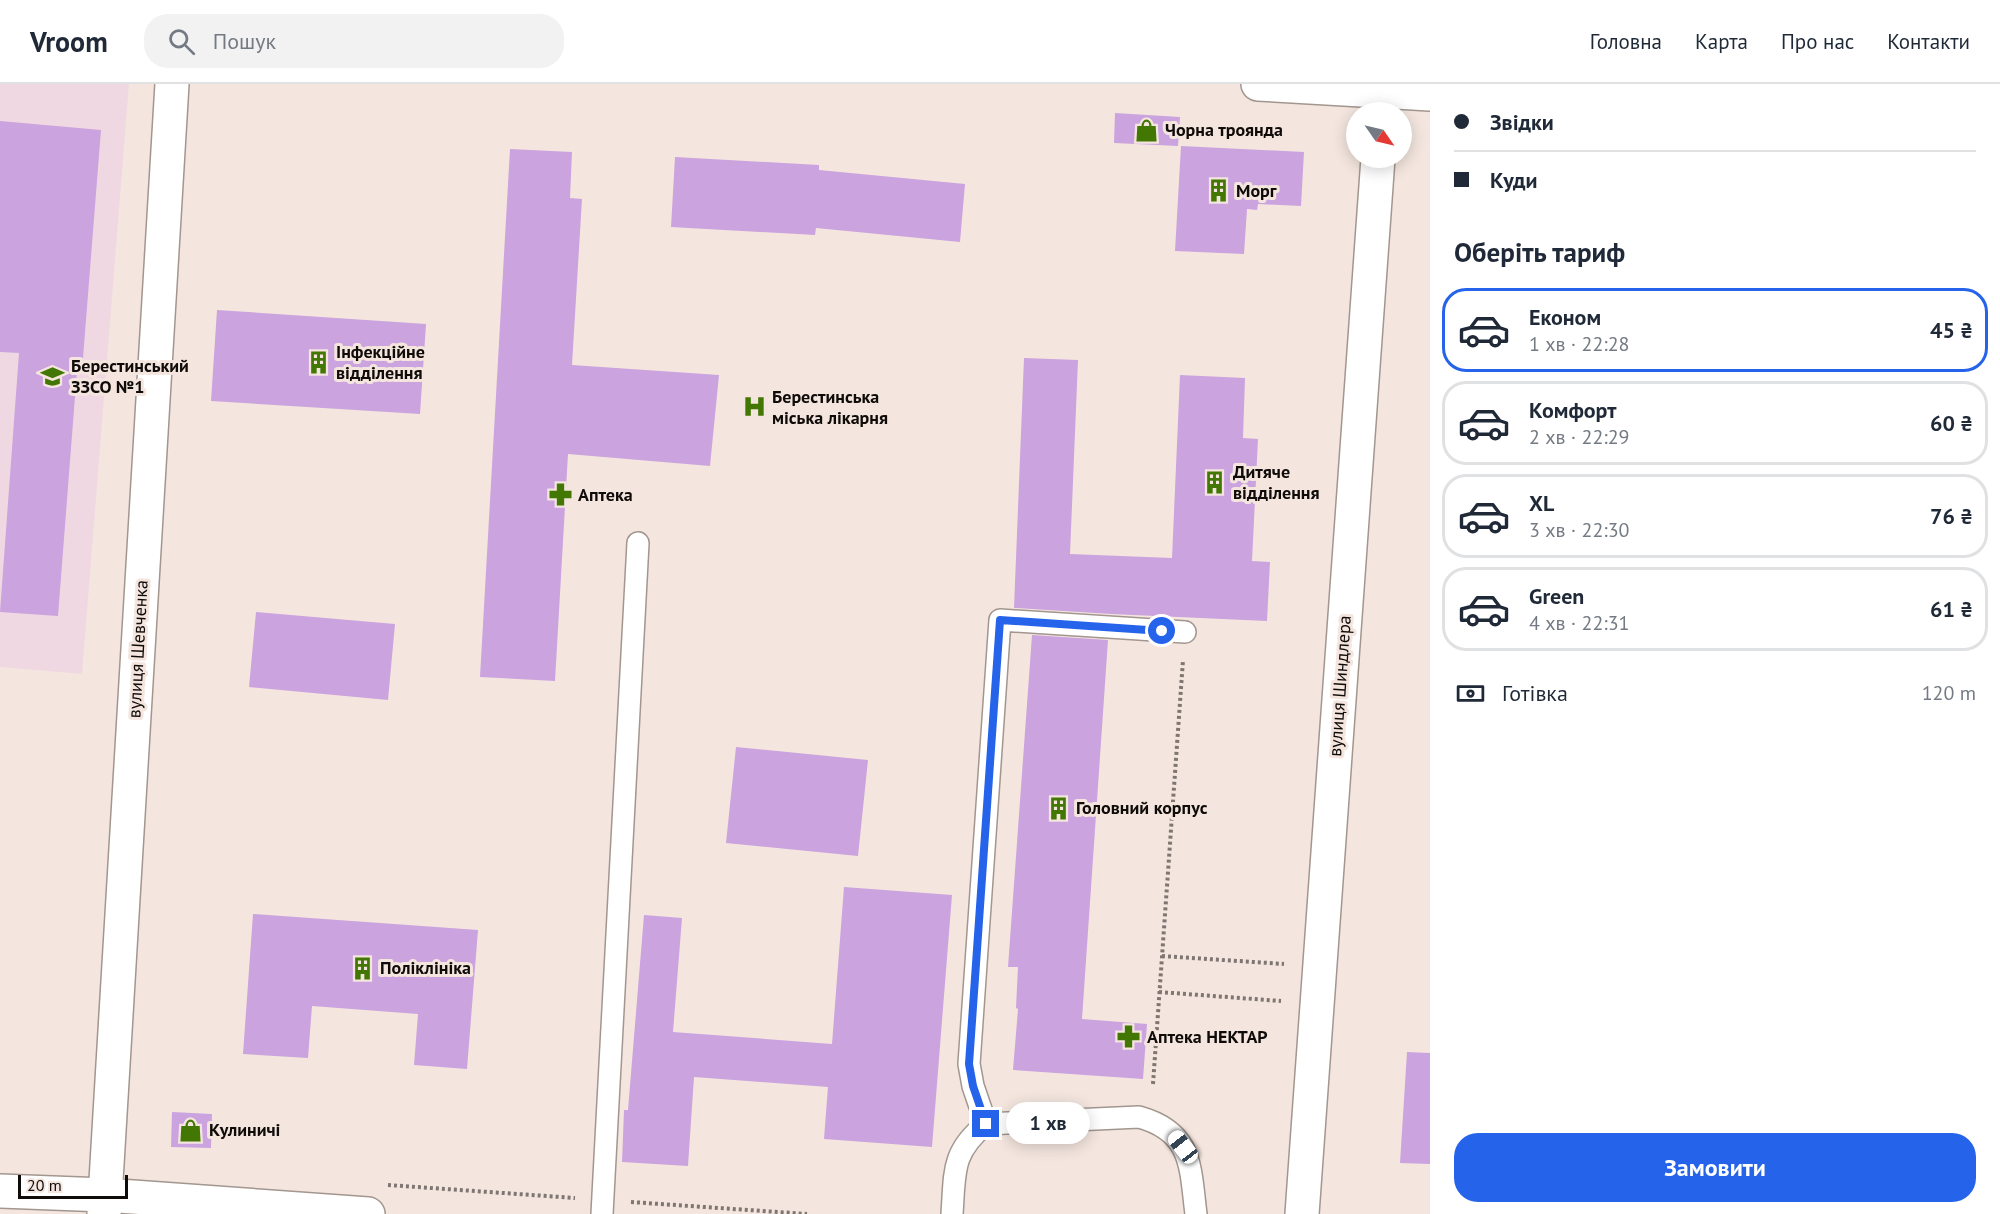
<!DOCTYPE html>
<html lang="uk">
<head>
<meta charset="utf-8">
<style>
	:root { --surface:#fff; --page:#f2f2f3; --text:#1f2937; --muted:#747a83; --line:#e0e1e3; --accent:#2563eb }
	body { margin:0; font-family:"PT Sans",sans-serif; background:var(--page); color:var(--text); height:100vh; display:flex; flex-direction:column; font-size:22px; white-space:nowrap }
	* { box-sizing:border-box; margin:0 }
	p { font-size:20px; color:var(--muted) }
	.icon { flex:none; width:33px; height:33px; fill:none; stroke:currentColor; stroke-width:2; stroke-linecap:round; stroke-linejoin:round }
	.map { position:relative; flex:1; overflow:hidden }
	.side { display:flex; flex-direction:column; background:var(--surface); width:570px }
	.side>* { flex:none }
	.top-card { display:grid; align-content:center; height:132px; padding:0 24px; background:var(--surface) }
	.needle { width:39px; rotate:124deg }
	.controls { position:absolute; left:1346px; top:18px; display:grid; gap:12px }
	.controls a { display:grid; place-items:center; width:66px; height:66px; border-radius:50%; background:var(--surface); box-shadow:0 3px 15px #0003; font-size:30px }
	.scale { position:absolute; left:18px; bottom:15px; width:110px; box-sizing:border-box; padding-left:6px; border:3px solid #0f0b09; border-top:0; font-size:16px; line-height:21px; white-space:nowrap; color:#0f0b09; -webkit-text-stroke:4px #f4e6df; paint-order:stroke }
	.end { position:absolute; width:27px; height:27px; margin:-14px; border:8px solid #2563eb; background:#fff; box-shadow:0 0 0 3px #fff }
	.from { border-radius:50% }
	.bubble { position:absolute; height:42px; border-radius:21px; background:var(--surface); box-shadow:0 3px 15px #0003; font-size:20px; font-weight:700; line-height:42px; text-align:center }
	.car { position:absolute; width:18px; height:36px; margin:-18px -9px; border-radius:8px; box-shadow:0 0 4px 2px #0007; background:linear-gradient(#fff 24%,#345 0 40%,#fff 0 76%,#345 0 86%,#fff 0) }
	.top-card b { display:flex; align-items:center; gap:21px; height:57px; font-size:22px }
	.top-card b+b { border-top:2px solid var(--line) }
	.top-card i { width:15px; height:15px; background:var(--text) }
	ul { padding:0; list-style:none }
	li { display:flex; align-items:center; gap:18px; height:84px; margin:0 12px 9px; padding:0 12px; border:3px solid var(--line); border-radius:24px }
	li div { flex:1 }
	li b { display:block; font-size:22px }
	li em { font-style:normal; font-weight:700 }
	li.on { border-color:var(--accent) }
	li>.icon { width:54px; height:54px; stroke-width:1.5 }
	h2 { padding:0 24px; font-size:27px; line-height:72px }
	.pay { display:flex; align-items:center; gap:15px; height:66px; padding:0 24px; font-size:22px }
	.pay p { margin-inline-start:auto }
	.primary-button { display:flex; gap:12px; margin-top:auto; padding:12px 24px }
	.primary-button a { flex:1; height:69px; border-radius:24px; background:var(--accent); color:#fff; font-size:24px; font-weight:700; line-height:69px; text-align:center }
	header { display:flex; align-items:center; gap:36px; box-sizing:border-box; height:84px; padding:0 30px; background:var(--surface); border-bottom:2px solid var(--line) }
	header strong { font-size:28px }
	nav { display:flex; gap:33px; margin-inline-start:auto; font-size:21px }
	.search { width:420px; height:54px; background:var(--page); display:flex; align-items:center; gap:15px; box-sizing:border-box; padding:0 21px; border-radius:24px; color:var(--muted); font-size:22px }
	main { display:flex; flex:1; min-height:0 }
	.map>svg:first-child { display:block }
	.education { fill:#f0d8e2 }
	.building { fill:#cba3de }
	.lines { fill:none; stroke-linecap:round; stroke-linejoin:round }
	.lane-casing { stroke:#a2968f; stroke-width:24 }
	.street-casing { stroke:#a2968f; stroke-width:36 }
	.path { stroke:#7f7672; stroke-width:4; stroke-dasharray:3 3; stroke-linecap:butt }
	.lane { stroke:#fff; stroke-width:21 }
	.street { stroke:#fff; stroke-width:33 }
	.route { stroke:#2563eb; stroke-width:8 }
	.labels { text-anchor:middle; stroke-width:6; stroke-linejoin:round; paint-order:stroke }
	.poi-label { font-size:18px; font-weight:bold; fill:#0f0b09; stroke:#f4e6df; text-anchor:start }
	.street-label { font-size:18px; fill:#0f0b09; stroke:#f4e6df }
</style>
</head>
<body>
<header>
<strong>Vroom</strong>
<div class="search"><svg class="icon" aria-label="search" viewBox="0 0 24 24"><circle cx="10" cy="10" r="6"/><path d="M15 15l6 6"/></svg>Пошук</div>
<nav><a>Головна</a><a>Карта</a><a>Про нас</a><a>Контакти</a></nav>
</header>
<main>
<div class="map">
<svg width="1430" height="1130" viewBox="0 0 1430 1130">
	<rect width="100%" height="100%" fill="#f4e6df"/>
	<path class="education" d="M 0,0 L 129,0 L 82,590 L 0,583 Z"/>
	<path class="building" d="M 1115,29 L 1180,33 L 1178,62 L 1114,59 Z
		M 0,37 L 101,46 L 83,274 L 78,274 L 58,532 L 0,528 L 19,269 L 0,268 Z
		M 1181,62 L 1304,68 L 1301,122 L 1258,120 L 1257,126 L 1247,125 L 1244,170 L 1175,167 Z
		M 510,65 L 572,68 L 570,114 L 582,115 L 572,281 L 719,291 L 710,382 L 568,370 L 555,597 L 480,593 Z
		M 675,73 L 819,81 L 819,86 L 965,100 L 960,158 L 816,144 L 815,151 L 671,143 Z
		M 217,226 L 426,240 L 420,330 L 211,317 Z
		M 1024,274 L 1078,276 L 1070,470 L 1172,474 L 1180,291 L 1245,294 L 1243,354 L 1258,355 L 1252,477 L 1270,478 L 1267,537 L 1111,530 L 1014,524 Z
		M 256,528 L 395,540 L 388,616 L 249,603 Z
		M 1032,551 L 1108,556 L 1082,935 L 1147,940 L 1143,995 L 1013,986 L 1018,925 L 1016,924 L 1018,883 L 1008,883 Z
		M 736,663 L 868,676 L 858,772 L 726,759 Z
		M 844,803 L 952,811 L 932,1063 L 824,1055 L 828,1003 L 694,993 L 688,1082 L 622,1078 L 624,1026 L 628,1026 L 644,831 L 682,834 L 673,948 L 832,960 Z
		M 253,830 L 478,846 L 467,985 L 414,981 L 418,930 L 312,922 L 308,974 L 243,970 Z
		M 1407,968 L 1430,969 L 1430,1080 L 1400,1079 Z
		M 172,1028 L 212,1030 L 211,1064 L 171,1063 Z"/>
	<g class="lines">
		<defs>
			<path id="lane" d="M 986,1040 L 973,1002 L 969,980 L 1000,536 L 1185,548
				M 602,1130 L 638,459
				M 952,1130 C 955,1089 951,1068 986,1040 L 1139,1033 C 1193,1048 1190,1083 1196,1130"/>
			<path id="street" d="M 1258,0 L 1430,10
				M 0,1107 L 105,1111 L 368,1130
				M 104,1130 L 172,0
				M 1302,1130 L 1378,74"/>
		</defs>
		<use href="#lane" class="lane-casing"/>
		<use href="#street" class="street-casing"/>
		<path class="path" d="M 1162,872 L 1284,880
			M 1159,908 L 1281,917
			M 1153,1000 L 1183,576
			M 388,1101 L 575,1114
			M 631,1118 L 807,1130"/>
		<use href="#lane" class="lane"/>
		<use href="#street" class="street"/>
	</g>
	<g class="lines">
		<path class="route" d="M 986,1040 L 973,1002 L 969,980 L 1000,536 L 1162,547"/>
	</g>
	<defs>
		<symbol id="shop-bare" viewBox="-9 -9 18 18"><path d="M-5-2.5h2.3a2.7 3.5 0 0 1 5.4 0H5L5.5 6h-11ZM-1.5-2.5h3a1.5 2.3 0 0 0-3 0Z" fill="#437703" stroke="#f4e6df" stroke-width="2.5" paint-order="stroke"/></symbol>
		<symbol id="building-bare" viewBox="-9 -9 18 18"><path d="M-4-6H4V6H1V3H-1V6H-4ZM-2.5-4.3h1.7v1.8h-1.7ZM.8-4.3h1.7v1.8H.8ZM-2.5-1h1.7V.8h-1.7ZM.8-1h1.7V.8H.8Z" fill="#437703" stroke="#f4e6df" stroke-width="2.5" paint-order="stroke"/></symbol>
		<symbol id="school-bare" viewBox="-9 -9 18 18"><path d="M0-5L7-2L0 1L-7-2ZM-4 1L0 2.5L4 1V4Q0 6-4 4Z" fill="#437703" stroke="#f4e6df" stroke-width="2.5" paint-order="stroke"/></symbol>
		<symbol id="hospital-bare" viewBox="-9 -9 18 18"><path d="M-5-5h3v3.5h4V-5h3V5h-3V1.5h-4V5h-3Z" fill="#437703" stroke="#f4e6df" stroke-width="2.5" paint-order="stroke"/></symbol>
		<symbol id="pharmacy-bare" viewBox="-9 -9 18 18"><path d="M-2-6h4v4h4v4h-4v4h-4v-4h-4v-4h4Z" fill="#437703" stroke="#f4e6df" stroke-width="2.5" paint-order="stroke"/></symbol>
	</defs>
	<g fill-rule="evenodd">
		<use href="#shop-bare" x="1130" y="30" width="33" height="33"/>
		<use href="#building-bare" x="1202" y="90" width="33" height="33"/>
		<use href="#building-bare" x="302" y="262" width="33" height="33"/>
		<use href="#school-bare" x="36" y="276" width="33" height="33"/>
		<use href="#hospital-bare" x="738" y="306" width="33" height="33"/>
		<use href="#building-bare" x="1198" y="382" width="33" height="33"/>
		<use href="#pharmacy-bare" x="544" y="394" width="33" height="33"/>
		<use href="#building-bare" x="1042" y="708" width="33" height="33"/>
		<use href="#building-bare" x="346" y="868" width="33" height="33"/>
		<use href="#pharmacy-bare" x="1112" y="936" width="33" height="33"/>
		<use href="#shop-bare" x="174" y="1030" width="33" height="33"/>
	</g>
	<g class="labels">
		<g class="poi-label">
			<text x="1165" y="52">Чорна троянда</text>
			<text x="1236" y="113">Морг</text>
			<text x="336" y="274">Інфекційне<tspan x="336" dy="21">відділення</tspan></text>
			<text x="71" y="288">Берестинський<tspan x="71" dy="21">ЗЗСО №1</tspan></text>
			<text x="772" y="319">Берестинська<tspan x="772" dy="21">міська лікарня</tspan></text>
			<text x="1233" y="394">Дитяче<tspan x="1233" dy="21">відділення</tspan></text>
			<text x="578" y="417">Аптека</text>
			<text x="1076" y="730">Головний корпус</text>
			<text x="380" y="890">Поліклініка</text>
			<text x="1147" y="959">Аптека НЕКТАР</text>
			<text x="209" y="1052">Кулиничі</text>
		</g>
		<g class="street-label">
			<text transform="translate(138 565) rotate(-87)" y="6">вулиця Шевченка</text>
			<text transform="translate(1340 602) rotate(-86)" y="6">вулиця Шиндлера</text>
		</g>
	</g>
</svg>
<div class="controls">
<a><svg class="needle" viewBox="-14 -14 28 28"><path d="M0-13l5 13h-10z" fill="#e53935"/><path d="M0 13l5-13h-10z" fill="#747a83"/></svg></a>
</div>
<div class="scale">20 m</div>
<i class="end from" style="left:1162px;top:547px"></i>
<i class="end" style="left:986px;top:1040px"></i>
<div class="bubble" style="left:1006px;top:1018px;width:84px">1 хв</div>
<i class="car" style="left:1183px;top:1063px;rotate:322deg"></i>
</div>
<section class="side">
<div class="top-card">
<b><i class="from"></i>Звідки</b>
<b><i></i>Куди</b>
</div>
<h2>Оберіть тариф</h2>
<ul>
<li class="on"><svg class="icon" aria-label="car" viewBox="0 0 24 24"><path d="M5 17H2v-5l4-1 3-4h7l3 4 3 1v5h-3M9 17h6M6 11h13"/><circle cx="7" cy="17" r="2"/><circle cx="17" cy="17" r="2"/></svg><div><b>Економ</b><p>1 хв · 22:28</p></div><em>45 ₴</em></li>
<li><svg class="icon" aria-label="car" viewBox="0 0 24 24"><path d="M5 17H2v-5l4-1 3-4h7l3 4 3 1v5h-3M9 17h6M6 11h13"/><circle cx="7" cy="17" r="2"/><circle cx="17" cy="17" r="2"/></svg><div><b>Комфорт</b><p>2 хв · 22:29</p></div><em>60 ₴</em></li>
<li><svg class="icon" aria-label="car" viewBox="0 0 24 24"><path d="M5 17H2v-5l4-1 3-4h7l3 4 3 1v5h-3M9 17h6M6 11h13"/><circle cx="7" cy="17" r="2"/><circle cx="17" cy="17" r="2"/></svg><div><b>XL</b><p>3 хв · 22:30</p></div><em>76 ₴</em></li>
<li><svg class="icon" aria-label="car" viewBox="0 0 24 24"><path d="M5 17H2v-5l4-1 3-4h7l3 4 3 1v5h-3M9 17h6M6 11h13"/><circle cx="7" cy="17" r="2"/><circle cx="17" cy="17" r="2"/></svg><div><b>Green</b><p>4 хв · 22:31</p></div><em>61 ₴</em></li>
</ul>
<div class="pay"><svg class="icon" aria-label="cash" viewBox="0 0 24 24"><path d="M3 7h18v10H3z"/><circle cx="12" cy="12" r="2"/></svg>Готівка<p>120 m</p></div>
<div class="primary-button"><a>Замовити</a></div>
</section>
</main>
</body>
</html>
